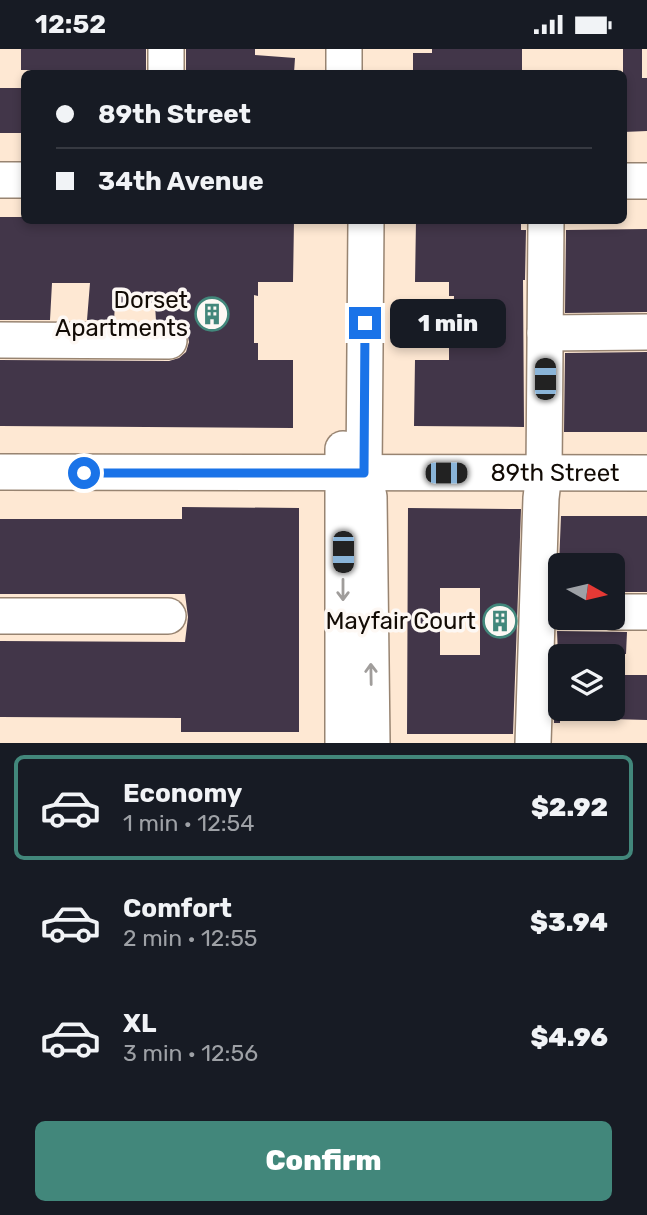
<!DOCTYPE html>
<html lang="en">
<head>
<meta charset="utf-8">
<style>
	:root { --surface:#171b24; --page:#242831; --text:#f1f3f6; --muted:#9ea1a6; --line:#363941; --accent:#42877b }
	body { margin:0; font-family:Rubik,sans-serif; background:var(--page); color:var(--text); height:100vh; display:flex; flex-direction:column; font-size:26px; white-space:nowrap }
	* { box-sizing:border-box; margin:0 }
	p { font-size:23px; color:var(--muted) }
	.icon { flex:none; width:38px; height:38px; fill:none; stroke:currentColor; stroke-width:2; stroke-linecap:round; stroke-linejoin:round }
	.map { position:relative; height:694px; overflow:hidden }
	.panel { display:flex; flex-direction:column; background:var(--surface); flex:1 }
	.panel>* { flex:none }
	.top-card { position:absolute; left:21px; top:21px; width:606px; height:154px; border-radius:10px; box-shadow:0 4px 10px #0003; display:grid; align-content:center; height:154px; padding:0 35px; background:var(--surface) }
	.needle { width:46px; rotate:98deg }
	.fabs { position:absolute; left:548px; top:504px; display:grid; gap:14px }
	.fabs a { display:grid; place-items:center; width:77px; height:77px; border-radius:10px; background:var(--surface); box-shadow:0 4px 10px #0003; font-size:35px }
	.end { position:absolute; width:32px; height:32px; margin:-16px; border:9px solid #1a73e8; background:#fff; box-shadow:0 0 0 4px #fff }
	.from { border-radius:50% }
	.bubble { position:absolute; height:49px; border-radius:10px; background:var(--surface); box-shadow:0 4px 10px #0003; font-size:23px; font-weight:800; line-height:49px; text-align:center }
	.car { position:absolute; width:21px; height:42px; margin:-21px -10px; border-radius:9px; box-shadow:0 0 5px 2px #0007; background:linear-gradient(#222 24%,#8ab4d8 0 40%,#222 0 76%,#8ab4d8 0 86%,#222 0) }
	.top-card b { display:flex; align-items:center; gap:24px; height:66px; font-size:26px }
	.top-card b+b { border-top:2px solid var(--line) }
	.top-card i { width:18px; height:18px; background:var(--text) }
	ul { padding:12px 0 0; list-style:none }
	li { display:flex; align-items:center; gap:21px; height:105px; margin:0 14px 10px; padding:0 21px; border:4px solid transparent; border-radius:10px }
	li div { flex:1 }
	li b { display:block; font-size:26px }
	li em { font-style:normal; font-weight:800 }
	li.current { border-color:var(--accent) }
	li>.icon { width:63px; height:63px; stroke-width:1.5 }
	.button { display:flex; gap:14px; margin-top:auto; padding:14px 35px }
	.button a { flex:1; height:80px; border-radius:10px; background:var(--accent); color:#fff; font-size:28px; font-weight:800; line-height:80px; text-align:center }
	.status { display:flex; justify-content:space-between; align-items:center; height:49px; padding:0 35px; background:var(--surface); direction:ltr }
	.status svg { height:19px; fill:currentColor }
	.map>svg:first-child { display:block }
	.building { fill:#423649; fill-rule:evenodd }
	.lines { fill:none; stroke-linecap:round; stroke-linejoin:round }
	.minor-casing { stroke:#988471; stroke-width:38 }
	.minor { stroke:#fff; stroke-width:35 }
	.oneway { stroke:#a09d9b }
	.route { stroke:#1a73e8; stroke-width:9 }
	.labels { text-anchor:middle; stroke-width:7; stroke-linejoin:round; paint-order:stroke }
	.poi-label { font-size:24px; fill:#120b05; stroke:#fdf8f4; text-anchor:end }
	.street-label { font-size:24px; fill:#120b05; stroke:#fdf8f4 }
</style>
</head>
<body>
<div class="status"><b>12:52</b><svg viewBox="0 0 49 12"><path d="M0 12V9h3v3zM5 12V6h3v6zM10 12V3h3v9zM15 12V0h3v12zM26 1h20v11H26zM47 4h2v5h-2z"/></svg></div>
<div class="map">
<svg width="647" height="694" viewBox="0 0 647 694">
	<rect width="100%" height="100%" fill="#fee8d3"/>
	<path class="building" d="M 21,0 L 146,0 L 146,21 L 21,21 Z
		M 186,0 L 255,0 L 255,6 L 295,9 L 294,24 L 186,24 Z
		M 432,0 L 522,0 L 522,24 L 413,24 L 413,4 L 432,4 Z
		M 623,0 L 642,0 L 642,29 L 647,29 L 647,82 L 623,83 Z
		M 0,39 L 24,39 L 24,84 L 0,84 Z
		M 0,168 L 24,168 L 24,172 L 294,172 L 293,233 L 258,233 L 258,247 L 254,246 L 254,294 L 258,294 L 258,311 L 293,311 L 293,379 L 0,377 L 0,311 L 169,312 L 179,309 L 186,303 L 189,293 L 187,283 L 180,275 L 156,272 L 155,255 L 115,254 L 114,272 L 87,271 L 90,234 L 52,234 L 50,271 L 0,271 Z
		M 416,172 L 521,172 L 521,181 L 526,181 L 525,231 L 523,231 L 524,378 L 414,377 L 415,311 L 449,311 L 449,294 L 453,294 L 454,247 L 449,247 L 449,233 L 415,233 Z
		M 647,180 L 647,263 L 565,264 L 566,181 Z
		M 647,303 L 647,383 L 564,383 L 565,304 Z
		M 182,458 L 299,459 L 299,683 L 181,683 L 181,669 L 0,668 L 0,592 L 185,593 L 188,568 L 185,545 L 0,545 L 0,470 L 182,470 Z
		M 408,459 L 521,460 L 513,685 L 407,685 ZM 440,539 L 480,539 L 480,606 L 440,606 Z
		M 561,467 L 647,467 L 647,543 L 612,543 L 612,516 L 559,516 Z
		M 557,582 L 627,583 L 626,605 L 558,606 Z
		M 555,626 L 560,626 L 560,674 L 554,674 Z
		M 612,626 L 647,626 L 647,671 L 612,670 Z"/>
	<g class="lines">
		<defs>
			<g id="minor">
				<path d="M 344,0 L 344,24"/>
				<path d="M 166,24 L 166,0"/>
				<path d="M 0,131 L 24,131"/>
				<path d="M 623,132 L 647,132"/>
				<path d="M 366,172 L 364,424 L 369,448 L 372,694"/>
				<path d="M 545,284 L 647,283"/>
				<path d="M 0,291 L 169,292"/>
				<path id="s1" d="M 0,423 L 647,424"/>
				<path d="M 612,563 L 647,563"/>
				<path d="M 0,567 L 168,567"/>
				<path d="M 343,694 L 343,400"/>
				<path d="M 533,694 L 541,449 L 544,424 L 546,172"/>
			</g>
		</defs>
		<use href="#minor" class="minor-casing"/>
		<use href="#minor" class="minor"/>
	</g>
	<defs><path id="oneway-shaft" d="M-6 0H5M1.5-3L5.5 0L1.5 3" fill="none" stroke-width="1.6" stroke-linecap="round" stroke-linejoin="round" transform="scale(1.75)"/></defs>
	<g class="oneway">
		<use href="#oneway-shaft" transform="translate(343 541) rotate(90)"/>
		<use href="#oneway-shaft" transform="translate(371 625) rotate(-91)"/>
	</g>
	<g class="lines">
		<path class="route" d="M 84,424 L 364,424 L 365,274"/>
	</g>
	<defs>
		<symbol id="building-ring" viewBox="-11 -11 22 22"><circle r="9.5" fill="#fdf8f4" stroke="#42877b" stroke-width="1.5"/><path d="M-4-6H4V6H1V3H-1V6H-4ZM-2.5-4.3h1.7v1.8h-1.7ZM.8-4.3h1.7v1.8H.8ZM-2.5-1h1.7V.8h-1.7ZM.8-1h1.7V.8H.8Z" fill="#42877b"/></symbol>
	</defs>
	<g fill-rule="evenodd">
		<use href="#building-ring" x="193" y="246" width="38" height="38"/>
		<use href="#building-ring" x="481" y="553" width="38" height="38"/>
	</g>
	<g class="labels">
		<g class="poi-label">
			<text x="188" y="259">Dorset<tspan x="188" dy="28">Apartments</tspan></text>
			<text x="476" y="580">Mayfair Court</text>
		</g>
		<g class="street-label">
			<text dy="8" stroke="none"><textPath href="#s1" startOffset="555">89th Street</textPath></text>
		</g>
	</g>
</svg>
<div class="fabs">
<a><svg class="needle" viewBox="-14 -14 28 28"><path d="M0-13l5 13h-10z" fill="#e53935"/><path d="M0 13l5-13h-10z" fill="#9ea1a6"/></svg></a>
<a><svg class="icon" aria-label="layers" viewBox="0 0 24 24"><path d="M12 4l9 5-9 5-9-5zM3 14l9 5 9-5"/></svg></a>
</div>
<i class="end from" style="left:84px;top:424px"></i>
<i class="end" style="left:365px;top:274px"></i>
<div class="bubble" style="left:390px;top:250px;width:116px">1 min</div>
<i class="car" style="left:545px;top:330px;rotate:0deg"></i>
<i class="car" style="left:446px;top:424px;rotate:90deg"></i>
<i class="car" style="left:343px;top:503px;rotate:180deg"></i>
<div class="top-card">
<b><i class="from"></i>89th Street</b>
<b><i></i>34th Avenue</b>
</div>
</div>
<section class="panel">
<ul>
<li class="current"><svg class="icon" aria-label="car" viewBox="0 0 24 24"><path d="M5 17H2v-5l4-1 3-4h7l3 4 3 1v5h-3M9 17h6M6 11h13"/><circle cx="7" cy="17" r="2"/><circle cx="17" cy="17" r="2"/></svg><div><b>Economy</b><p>1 min · 12:54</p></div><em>$2.92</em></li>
<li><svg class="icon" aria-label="car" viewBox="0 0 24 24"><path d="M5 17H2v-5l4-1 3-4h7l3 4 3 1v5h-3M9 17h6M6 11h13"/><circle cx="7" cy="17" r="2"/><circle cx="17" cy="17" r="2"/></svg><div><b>Comfort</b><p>2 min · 12:55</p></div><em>$3.94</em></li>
<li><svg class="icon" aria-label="car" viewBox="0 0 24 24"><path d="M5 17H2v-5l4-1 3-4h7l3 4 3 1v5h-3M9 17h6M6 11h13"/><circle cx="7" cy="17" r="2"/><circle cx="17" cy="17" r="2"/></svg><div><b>XL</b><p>3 min · 12:56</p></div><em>$4.96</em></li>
</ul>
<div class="button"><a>Confirm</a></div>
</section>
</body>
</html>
